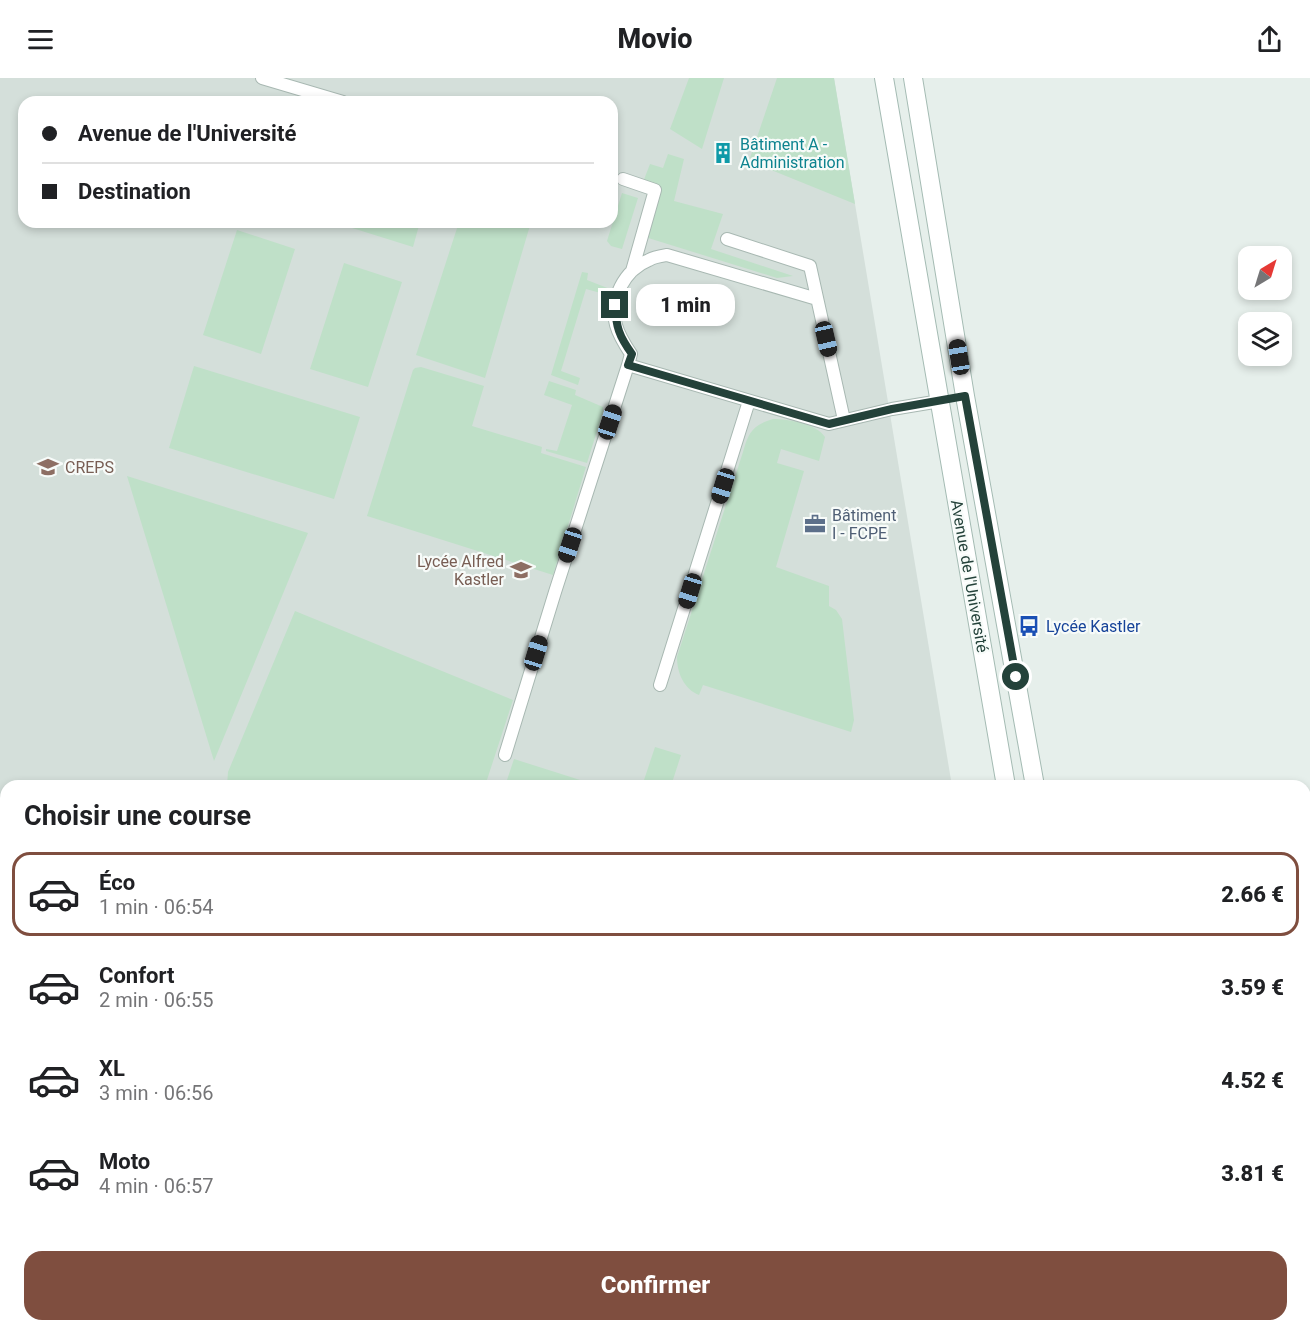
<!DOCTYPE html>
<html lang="fr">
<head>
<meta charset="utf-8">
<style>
	:root { --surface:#fff; --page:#f2f2f2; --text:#202124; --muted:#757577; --line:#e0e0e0; --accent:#7f4e3f }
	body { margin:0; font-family:Roboto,sans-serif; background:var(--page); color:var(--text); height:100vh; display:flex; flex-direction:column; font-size:22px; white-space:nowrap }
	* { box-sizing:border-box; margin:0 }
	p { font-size:20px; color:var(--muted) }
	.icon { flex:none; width:33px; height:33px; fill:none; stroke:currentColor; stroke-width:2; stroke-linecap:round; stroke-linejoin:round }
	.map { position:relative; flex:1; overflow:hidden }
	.sheet { position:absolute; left:0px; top:702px; width:1311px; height:552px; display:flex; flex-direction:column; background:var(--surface); border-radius:18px 18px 0 0; box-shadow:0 3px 9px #0003 }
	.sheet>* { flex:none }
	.guide { position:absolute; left:18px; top:18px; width:600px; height:132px; border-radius:18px; box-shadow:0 3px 9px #0003; display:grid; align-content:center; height:132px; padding:0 24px; background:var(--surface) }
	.needle { width:39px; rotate:38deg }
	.controls { position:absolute; left:1238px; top:168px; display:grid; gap:12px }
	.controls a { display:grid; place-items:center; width:54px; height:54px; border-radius:12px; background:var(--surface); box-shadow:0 3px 9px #0003; font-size:30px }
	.end { position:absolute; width:27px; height:27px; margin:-14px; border:8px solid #24423a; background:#fff; box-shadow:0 0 0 3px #fff }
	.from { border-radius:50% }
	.bubble { position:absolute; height:42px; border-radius:18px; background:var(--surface); box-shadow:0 3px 9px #0003; font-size:20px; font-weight:800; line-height:42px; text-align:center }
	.car { position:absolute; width:18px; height:36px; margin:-18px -9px; border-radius:8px; box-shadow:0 0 4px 2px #0007; background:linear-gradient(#222 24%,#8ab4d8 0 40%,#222 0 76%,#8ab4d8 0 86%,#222 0) }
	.guide b { display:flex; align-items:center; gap:21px; height:57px; font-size:22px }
	.guide b+b { border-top:2px solid var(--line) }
	.guide i { width:15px; height:15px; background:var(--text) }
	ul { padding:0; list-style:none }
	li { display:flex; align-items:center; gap:18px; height:84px; margin:0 12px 9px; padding:0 12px; border:3px solid transparent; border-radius:18px }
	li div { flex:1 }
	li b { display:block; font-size:22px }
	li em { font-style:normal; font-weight:800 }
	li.current { border-color:var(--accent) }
	li>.icon { width:54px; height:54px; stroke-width:1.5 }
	h2 { padding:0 24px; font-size:27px; line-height:72px }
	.primary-button { display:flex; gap:12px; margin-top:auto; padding:12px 24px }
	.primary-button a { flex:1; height:69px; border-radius:18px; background:var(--accent); color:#fff; font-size:24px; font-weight:800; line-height:69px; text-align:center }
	header { display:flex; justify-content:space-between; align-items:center; height:78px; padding:0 24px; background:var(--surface); font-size:27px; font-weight:800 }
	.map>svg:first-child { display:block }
	.built { fill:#d4dfda; fill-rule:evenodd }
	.green { fill:#bfe0c8 }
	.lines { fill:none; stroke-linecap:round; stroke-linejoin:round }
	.lane-casing { stroke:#a8b8b2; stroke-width:14 }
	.street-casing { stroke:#a8b8b2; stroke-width:20 }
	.secondary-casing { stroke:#a4bbb3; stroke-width:20 }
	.lane { stroke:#fff; stroke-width:12 }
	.street { stroke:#fff; stroke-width:18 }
	.secondary { stroke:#fff; stroke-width:18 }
	.route { stroke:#24423a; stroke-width:8 }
	.labels { text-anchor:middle; stroke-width:4.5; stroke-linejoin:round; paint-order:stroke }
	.culture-label { font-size:16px; fill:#0d838f; stroke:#f7fbf9; text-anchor:start }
	.education-label { font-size:16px; fill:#785e54; stroke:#f7fbf9; text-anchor:start }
	.service-label { font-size:16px; fill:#4e5e75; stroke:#f7fbf9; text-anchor:start }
	.street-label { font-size:16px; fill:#24423a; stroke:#f7fbf9 }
	.transit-label { font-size:16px; fill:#164399; stroke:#f7fbf9; text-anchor:start }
</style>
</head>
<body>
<header><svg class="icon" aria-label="menu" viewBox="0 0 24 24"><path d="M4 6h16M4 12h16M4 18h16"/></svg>Movio<svg class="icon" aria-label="share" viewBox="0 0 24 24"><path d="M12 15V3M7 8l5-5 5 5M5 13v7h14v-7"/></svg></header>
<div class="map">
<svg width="1310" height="1254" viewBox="0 0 1310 1254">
	<rect width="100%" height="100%" fill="#e6efeb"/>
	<path class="built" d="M 0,0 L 834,0 L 952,708 L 6,708 L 6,1165 L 0,1165 ZM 24,24 L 612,24 L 612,144 L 24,144 Z"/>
	<path class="green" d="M 689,0 L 724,0 L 702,71 L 670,51 Z
		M 777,0 L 834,0 L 855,126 L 749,83 Z
		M 668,76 L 684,81 L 674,123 L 723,136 L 711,171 L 793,198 L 777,200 L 645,159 L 659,110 L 643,104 L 650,86 L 663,90 Z
		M 622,115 L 638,120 L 622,171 L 611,168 L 607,163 Z
		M 333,144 L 420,144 L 413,169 Z
		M 459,144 L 531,144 L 485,300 L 416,277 Z
		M 237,152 L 295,171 L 261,276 L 203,257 Z
		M 344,185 L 402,204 L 368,309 L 310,291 Z
		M 582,194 L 588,195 L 587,202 L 610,211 L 608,217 L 586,211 L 561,293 L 580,300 L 578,307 L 551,297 Z
		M 194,288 L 360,339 L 334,421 L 169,370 Z
		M 421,289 L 484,308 L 472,348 L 542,369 L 541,375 L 586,389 L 553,497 L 367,438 L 413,292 L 415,290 Z
		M 549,303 L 576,312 L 575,317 L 603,329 L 603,334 L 587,385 L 546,373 L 546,371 L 557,373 L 572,327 L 544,317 Z
		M 773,341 C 788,341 817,346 825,359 L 819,383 L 781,371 L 777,385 L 804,393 L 776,489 L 829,508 L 829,528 L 836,532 L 842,541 L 854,642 L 851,654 L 703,607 L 699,617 C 684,611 677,595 677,579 L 743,374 C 748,355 753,347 773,341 Z
		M 127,398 L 308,455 L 214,683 Z
		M 295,533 L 513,622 L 485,708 L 227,708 L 228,694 Z
		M 655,669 L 681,677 L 671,708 L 642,708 Z
		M 514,681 L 599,708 L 505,708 Z"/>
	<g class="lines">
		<defs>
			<path id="lane" d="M 262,0 L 343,24
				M 623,101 L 655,112 L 632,193
				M 727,161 L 810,188 L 844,342
				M 628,287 L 631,276 C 625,267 619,258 616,247 C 609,222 624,192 649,182 C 654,179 661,178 667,177 L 817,221
				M 660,607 L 749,323
				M 505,677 L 555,514 L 628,287 L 829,346 L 892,331 L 940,323
				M 1035,1248 L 1040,1254
				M 1024,1254 L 1023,1252 L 1026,1248
				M 1201,1254 L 1204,1248"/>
			<path id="street" d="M 147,1248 L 147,1254"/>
			<path id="secondary" d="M 884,0 L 1006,708
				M 913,0 L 965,318 L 1035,708
				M 1305,1192 L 1310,1192
				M 0,1198 L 6,1198
				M 1305,1215 L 1310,1215
				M 0,1245 L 6,1245"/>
		</defs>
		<use href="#lane" class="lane-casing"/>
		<use href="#street" class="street-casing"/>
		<use href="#secondary" class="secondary-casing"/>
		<use href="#lane" class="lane"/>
		<use href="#street" class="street"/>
		<use href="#secondary" class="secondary"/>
	</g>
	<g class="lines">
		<path class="route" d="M 615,227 C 616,249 619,258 632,276 L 628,287 L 829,346 L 892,331 L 965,318 L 1016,599"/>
	</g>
	<defs>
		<symbol id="building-bare" viewBox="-9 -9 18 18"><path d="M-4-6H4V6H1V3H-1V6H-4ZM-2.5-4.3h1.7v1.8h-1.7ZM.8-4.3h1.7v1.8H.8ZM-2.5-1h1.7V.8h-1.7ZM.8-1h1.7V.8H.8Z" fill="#0f9aa8" stroke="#f7fbf9" stroke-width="2.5" paint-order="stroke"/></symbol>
		<symbol id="university-bare" viewBox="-9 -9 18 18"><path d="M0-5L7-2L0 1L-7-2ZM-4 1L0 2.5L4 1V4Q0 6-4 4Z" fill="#8d6e63" stroke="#f7fbf9" stroke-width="2.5" paint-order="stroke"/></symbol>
		<symbol id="office-bare" viewBox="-9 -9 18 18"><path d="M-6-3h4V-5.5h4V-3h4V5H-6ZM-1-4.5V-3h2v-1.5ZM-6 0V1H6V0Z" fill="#5c6f8a" stroke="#f7fbf9" stroke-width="2.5" paint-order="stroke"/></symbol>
		<symbol id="school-bare" viewBox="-9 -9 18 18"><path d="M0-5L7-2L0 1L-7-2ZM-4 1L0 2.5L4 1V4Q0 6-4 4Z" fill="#8d6e63" stroke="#f7fbf9" stroke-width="2.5" paint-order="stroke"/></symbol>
		<symbol id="bus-bare" viewBox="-9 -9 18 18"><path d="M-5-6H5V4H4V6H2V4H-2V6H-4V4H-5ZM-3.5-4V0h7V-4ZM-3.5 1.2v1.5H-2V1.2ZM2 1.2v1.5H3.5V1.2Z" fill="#1a4fb4" stroke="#f7fbf9" stroke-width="2.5" paint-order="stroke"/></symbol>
	</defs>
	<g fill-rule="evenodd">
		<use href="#building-bare" x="708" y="60" width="30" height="30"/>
		<use href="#university-bare" x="33" y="374" width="30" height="30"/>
		<use href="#office-bare" x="800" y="431" width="30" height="30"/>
		<use href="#school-bare" x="506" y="477" width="30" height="30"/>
		<use href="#bus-bare" x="1014" y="533" width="30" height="30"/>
	</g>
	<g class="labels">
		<g class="culture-label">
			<text x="740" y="72">Bâtiment A -<tspan x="740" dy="18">Administration</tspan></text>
		</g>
		<g class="education-label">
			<text x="65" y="395">CREPS</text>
			<text x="504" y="489" text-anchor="end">Lycée Alfred<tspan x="504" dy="18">Kastler</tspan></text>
		</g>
		<g class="service-label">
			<text x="832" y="443">Bâtiment<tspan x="832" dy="18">I - FCPE</tspan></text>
		</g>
		<g class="street-label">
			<text transform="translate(970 498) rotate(80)" y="6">Avenue de l'Université</text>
		</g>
		<g class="transit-label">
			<text x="1046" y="554">Lycée Kastler</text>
		</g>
	</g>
</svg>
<div class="controls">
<a><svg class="needle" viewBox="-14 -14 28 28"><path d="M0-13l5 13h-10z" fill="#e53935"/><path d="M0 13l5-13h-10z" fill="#757577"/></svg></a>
<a><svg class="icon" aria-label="layers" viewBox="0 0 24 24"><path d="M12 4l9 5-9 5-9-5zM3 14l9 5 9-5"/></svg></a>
</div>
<i class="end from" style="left:1016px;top:599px"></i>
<i class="end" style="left:615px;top:227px"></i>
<div class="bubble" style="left:636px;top:206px;width:99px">1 min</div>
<i class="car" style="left:826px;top:261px;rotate:167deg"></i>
<i class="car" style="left:959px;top:279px;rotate:351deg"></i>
<i class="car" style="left:610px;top:344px;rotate:18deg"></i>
<i class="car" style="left:723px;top:408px;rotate:197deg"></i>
<i class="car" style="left:570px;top:467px;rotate:198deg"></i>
<i class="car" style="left:690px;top:513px;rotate:197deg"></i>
<i class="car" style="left:536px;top:575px;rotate:17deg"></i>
<div class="guide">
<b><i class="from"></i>Avenue de l'Université</b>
<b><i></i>Destination</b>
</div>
<section class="sheet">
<h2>Choisir une course</h2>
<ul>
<li class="current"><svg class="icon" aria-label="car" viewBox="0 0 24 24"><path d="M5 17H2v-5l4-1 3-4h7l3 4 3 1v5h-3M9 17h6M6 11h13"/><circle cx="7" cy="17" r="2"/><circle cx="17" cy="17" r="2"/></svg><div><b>Éco</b><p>1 min · 06:54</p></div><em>2.66 €</em></li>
<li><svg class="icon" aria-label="car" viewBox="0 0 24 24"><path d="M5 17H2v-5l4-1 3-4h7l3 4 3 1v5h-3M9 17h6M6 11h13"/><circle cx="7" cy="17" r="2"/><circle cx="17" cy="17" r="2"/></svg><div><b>Confort</b><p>2 min · 06:55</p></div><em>3.59 €</em></li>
<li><svg class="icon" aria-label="car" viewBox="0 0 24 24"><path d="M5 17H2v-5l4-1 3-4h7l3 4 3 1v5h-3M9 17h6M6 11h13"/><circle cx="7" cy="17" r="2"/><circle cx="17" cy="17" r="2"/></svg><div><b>XL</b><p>3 min · 06:56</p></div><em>4.52 €</em></li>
<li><svg class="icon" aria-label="car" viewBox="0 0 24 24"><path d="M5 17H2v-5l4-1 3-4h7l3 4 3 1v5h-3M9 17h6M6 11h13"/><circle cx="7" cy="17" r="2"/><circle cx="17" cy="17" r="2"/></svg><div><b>Moto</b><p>4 min · 06:57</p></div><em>3.81 €</em></li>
</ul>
<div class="primary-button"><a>Confirmer</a></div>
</section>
</div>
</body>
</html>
